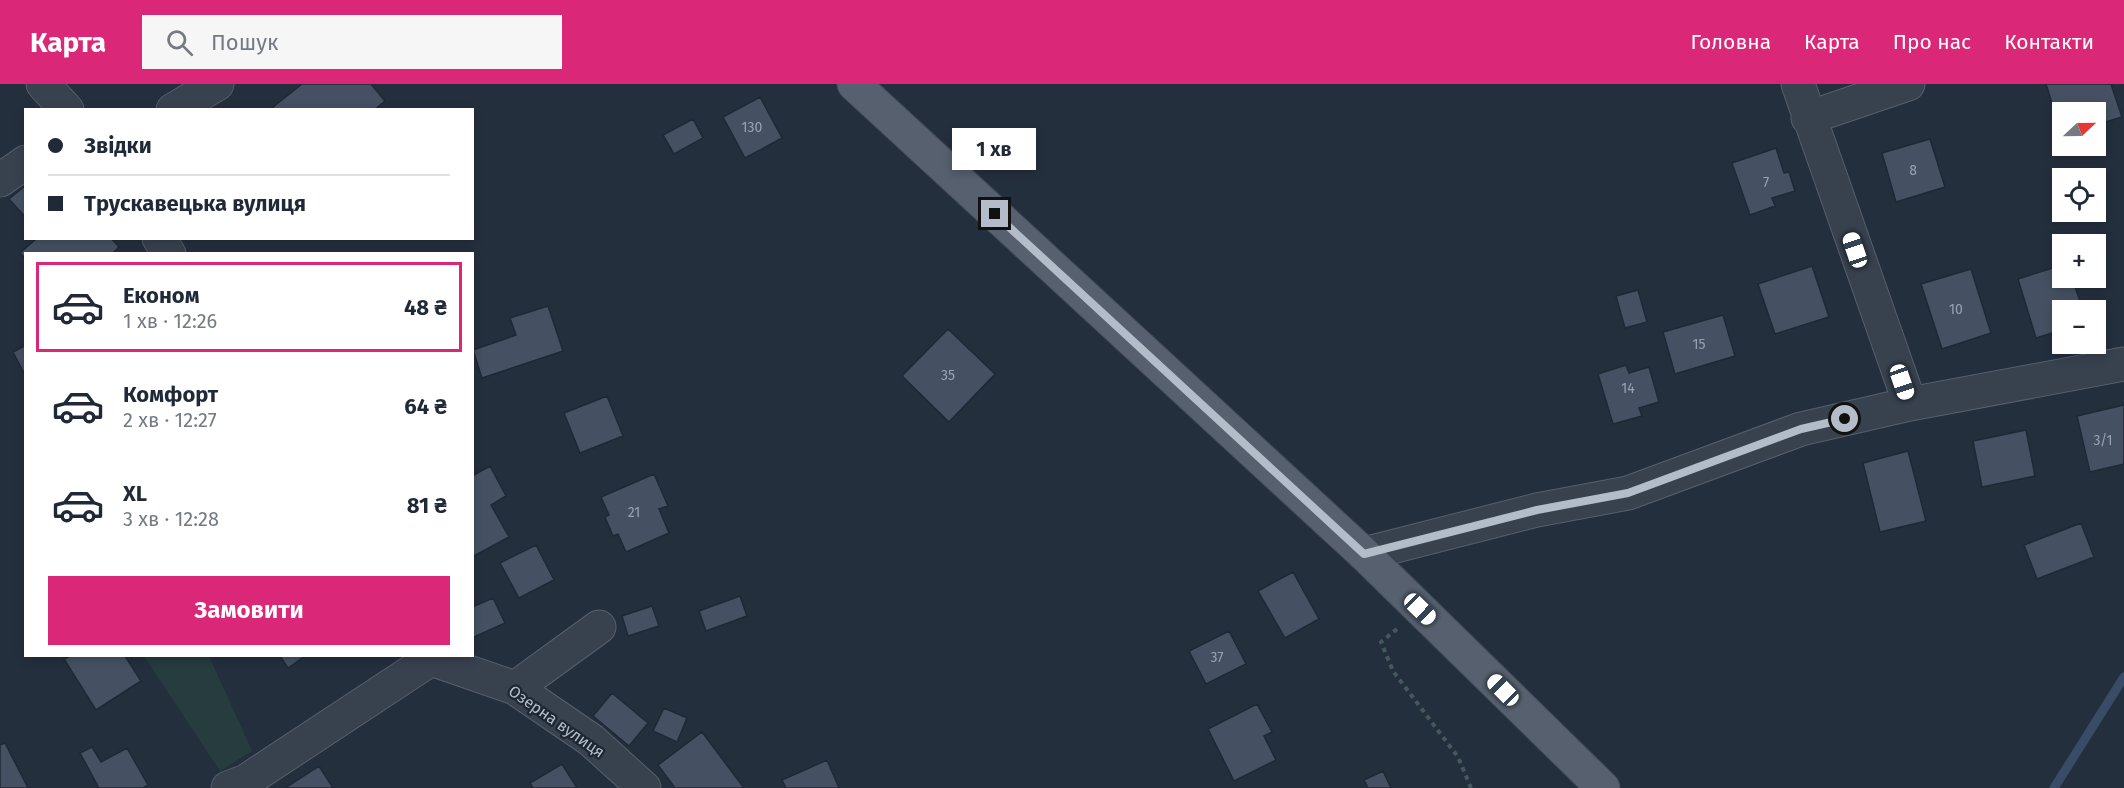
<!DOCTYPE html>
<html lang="uk">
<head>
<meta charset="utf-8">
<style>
	:root { --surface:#fff; --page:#f6f6f7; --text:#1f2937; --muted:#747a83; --line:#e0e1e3; --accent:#db2777 }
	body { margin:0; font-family:"Fira Sans",sans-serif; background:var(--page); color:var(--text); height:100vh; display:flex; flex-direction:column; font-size:22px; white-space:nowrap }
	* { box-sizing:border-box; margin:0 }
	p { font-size:20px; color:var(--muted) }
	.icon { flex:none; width:33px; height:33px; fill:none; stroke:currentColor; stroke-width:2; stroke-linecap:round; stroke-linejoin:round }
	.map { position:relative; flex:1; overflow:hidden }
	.side { position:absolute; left:24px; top:168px; width:450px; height:405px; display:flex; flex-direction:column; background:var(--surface); border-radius:0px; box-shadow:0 3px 9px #0003 }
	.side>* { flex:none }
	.hud { position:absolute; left:24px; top:24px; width:450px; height:132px; border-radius:0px; box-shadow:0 3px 9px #0003; display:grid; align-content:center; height:132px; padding:0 24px; background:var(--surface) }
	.needle { width:39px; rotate:68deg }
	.fabs { position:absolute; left:2052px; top:18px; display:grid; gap:12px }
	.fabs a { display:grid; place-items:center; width:54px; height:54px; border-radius:0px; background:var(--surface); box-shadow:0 3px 9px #0003; font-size:30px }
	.end { position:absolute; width:27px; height:27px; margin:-14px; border:8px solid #b4bcc9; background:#111; box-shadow:0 0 0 3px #111 }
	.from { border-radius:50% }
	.bubble { position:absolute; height:42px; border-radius:0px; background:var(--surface); box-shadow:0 3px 9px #0003; font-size:20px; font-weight:700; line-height:42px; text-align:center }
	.car { position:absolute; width:18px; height:36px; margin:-18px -9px; border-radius:8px; box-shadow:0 0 4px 2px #0007; background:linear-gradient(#fff 24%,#345 0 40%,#fff 0 76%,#345 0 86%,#fff 0) }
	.hud b { display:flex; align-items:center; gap:21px; height:57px; font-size:22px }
	.hud b+b { border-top:2px solid var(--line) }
	.hud i { width:15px; height:15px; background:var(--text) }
	ul { padding:10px 0 0; list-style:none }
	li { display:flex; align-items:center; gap:18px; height:90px; margin:0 12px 9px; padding:0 12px; border:3px solid transparent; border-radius:0px }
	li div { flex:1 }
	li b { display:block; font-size:22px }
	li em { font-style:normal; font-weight:700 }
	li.active { border-color:var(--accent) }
	li>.icon { width:54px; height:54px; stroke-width:1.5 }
	.button { display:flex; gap:12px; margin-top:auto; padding:12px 24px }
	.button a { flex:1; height:69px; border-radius:0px; background:var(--accent); color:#fff; font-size:24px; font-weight:700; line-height:69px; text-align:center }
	header { display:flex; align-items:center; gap:36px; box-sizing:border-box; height:84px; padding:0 30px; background:var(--accent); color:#fff }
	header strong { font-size:28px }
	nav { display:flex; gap:33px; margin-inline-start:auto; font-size:21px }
	.search { width:420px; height:54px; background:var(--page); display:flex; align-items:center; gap:15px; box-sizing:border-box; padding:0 21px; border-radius:0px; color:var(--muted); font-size:22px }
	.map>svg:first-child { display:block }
	.green { fill:#263c3f }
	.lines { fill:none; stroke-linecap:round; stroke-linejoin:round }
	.stream { stroke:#394c67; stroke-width:9 }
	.building { fill:#455162; stroke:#1f2835; stroke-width:1.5 }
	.minor-casing { stroke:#565f6c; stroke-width:35 }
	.major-casing { stroke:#414a57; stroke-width:35 }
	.path { stroke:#44595c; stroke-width:4; stroke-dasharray:4.5 4.5; stroke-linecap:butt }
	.minor { stroke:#38414e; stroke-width:33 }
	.major { stroke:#56606e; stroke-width:33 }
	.route { stroke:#b4bcc9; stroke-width:8 }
	.labels { text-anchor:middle; stroke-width:4.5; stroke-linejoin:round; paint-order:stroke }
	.number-label { font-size:14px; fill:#98a1af }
	.street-label { font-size:16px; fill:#b4bcc9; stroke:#1d2633 }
</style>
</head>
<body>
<header>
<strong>Карта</strong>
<div class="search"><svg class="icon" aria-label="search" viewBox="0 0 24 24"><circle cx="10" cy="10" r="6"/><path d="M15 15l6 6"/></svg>Пошук</div>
<nav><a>Головна</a><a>Карта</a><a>Про нас</a><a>Контакти</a></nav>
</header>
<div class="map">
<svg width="2124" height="704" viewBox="0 0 2124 704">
	<rect width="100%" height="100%" fill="#242f3e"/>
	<path class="green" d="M 144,572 L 209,572 L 252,667 L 220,687 Z"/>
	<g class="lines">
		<path class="stream" d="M 2054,704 L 2124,593"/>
	</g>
	<path class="building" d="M 302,0 L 371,0 L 385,17 L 374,26 L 275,26 L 273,23 Z
		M 2046,0 L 2111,0 L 2122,33 L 2096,41 L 2096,28 L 2062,28 L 2062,51 Z
		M 760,13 L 782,54 L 745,74 L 723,33 Z
		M 693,35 L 703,54 L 674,70 L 663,51 Z
		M 1930,55 L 1945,103 L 1896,118 L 1882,69 Z
		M 1776,64 L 1784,89 L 1789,88 L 1795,107 L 1772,114 L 1775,122 L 1750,131 L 1732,79 Z
		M 26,101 L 26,134 L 9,115 Z
		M 37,154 L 111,154 L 119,163 L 112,170 L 26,170 L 26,175 L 20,169 Z
		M 2062,181 L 2062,194 L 2072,194 L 2083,226 L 2062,226 L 2062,246 L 2036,254 L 2018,195 Z
		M 1812,182 L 1829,233 L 1775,250 L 1758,200 Z
		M 1971,185 L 1991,249 L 1942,265 L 1921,200 Z
		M 1638,206 L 1647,238 L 1625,244 L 1616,212 Z
		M 548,222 L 563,267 L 482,294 L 473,266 L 516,251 L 510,234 Z
		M 1723,231 L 1735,272 L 1675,290 L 1663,248 Z
		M 948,245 L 995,290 L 949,338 L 902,292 Z
		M 26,261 L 26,293 L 13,268 Z
		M 1626,281 L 1629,289 L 1649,283 L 1659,318 L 1639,324 L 1642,332 L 1613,340 L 1598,290 Z
		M 607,312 L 623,352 L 580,369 L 564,329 Z
		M 2124,321 L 2124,380 L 2090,388 L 2077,332 Z
		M 2026,346 L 2035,392 L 1982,403 L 1973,357 Z
		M 1908,367 L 1926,437 L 1880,448 L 1863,379 Z
		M 490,382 L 506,412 L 491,421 L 509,453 L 472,473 L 472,392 Z
		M 654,390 L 668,422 L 659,425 L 669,449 L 626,468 L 618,450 L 613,452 L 605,433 L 609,431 L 601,413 Z
		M 2081,439 L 2094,473 L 2037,495 L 2024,461 Z
		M 536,461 L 554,496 L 519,514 L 500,479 Z
		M 1293,488 L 1319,535 L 1285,554 L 1258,507 Z
		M 740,512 L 747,532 L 706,547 L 699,527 Z
		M 493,514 L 505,539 L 472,554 L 472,523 Z
		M 652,522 L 659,542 L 628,552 L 622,532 Z
		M 1229,547 L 1246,580 L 1206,600 L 1189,567 Z
		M 70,572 L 125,572 L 141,597 L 96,626 L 64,575 Z
		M 280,572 L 305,572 L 288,584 Z
		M 612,609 L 648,639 L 629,662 L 593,632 Z
		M 1257,620 L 1272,648 L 1264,652 L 1276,676 L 1234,697 L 1208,645 Z
		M 664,624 L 687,634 L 677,658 L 653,647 Z
		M 702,648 L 744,704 L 675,704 L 658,681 Z
		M 5,659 L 28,704 L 0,704 L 0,661 Z
		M 92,663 L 101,678 L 127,664 L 148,701 L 143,704 L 99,704 L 80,669 Z
		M 827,676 L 839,704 L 786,704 L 782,696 Z
		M 562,680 L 577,704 L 533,704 L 530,699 Z
		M 319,682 L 333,704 L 285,704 Z
		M 1383,687 L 1391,704 L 1368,704 L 1364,696 Z"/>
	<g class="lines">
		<defs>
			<path id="minor" d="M 43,0 L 67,26
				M 173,26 L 217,0
				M 1808,34 L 1908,0
				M 0,96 L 26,78
				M 159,154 L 169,170
				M 1910,320 L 2124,280
				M 1364,470 L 1537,426 L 1628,409 L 1801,345 L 1910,320 L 1798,0
				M 429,572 L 431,575 L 515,604 L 591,656 L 644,704
				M 515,604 L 599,543
				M 228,704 L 246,697 L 431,575"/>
			<path id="major" d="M 854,0 L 1364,470 L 1603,704"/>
		</defs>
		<use href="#minor" class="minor-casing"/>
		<use href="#major" class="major-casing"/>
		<path class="path" d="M 1397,545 L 1381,558 L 1393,587 L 1458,673 L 1471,704"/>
		<use href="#minor" class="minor"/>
		<use href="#major" class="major"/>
	</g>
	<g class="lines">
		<path class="route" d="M 995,130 L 1364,470 L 1537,426 L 1628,409 L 1801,345 L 1845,335"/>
	</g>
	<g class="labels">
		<g class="number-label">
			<text x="752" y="48">130</text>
			<text x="1913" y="91">8</text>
			<text x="1766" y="103">7</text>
			<text x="1956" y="230">10</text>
			<text x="1699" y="265">15</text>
			<text x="948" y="296">35</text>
			<text x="1628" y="309">14</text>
			<text x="2103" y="361">3/1</text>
			<text x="634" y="433">21</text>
			<text x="1217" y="578">37</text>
		</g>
		<g class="street-label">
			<text transform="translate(557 637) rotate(35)" y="6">Озерна вулиця</text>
		</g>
	</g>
</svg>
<div class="fabs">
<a><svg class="needle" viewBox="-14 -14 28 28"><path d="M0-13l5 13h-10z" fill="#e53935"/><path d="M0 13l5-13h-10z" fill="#747a83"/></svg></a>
<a><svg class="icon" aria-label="locate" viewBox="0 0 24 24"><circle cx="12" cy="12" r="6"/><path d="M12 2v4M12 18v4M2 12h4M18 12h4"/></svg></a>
<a>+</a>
<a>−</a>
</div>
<i class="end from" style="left:1845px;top:335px"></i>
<i class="end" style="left:995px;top:130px"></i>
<div class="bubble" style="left:952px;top:44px;width:84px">1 хв</div>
<i class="car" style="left:1855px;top:166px;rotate:341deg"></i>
<i class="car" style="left:1902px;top:298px;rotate:161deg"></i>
<i class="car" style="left:1420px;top:525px;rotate:134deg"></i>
<i class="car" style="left:1503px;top:606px;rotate:315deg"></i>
<div class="hud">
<b><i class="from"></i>Звідки</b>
<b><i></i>Трускавецька вулиця</b>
</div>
<section class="side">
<ul>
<li class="active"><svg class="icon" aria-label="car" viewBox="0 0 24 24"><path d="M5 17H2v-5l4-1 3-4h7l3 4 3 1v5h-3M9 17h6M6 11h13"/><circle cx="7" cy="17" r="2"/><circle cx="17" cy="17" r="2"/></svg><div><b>Економ</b><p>1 хв · 12:26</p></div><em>48 ₴</em></li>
<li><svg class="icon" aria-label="car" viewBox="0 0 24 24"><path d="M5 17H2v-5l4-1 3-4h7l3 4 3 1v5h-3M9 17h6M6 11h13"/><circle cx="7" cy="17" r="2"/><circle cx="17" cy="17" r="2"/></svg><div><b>Комфорт</b><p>2 хв · 12:27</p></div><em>64 ₴</em></li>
<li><svg class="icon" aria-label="car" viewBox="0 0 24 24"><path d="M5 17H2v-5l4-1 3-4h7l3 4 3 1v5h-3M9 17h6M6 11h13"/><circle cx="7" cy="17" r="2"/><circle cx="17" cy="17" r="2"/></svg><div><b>XL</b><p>3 хв · 12:28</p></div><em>81 ₴</em></li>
</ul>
<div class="button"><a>Замовити</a></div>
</section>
</div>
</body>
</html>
